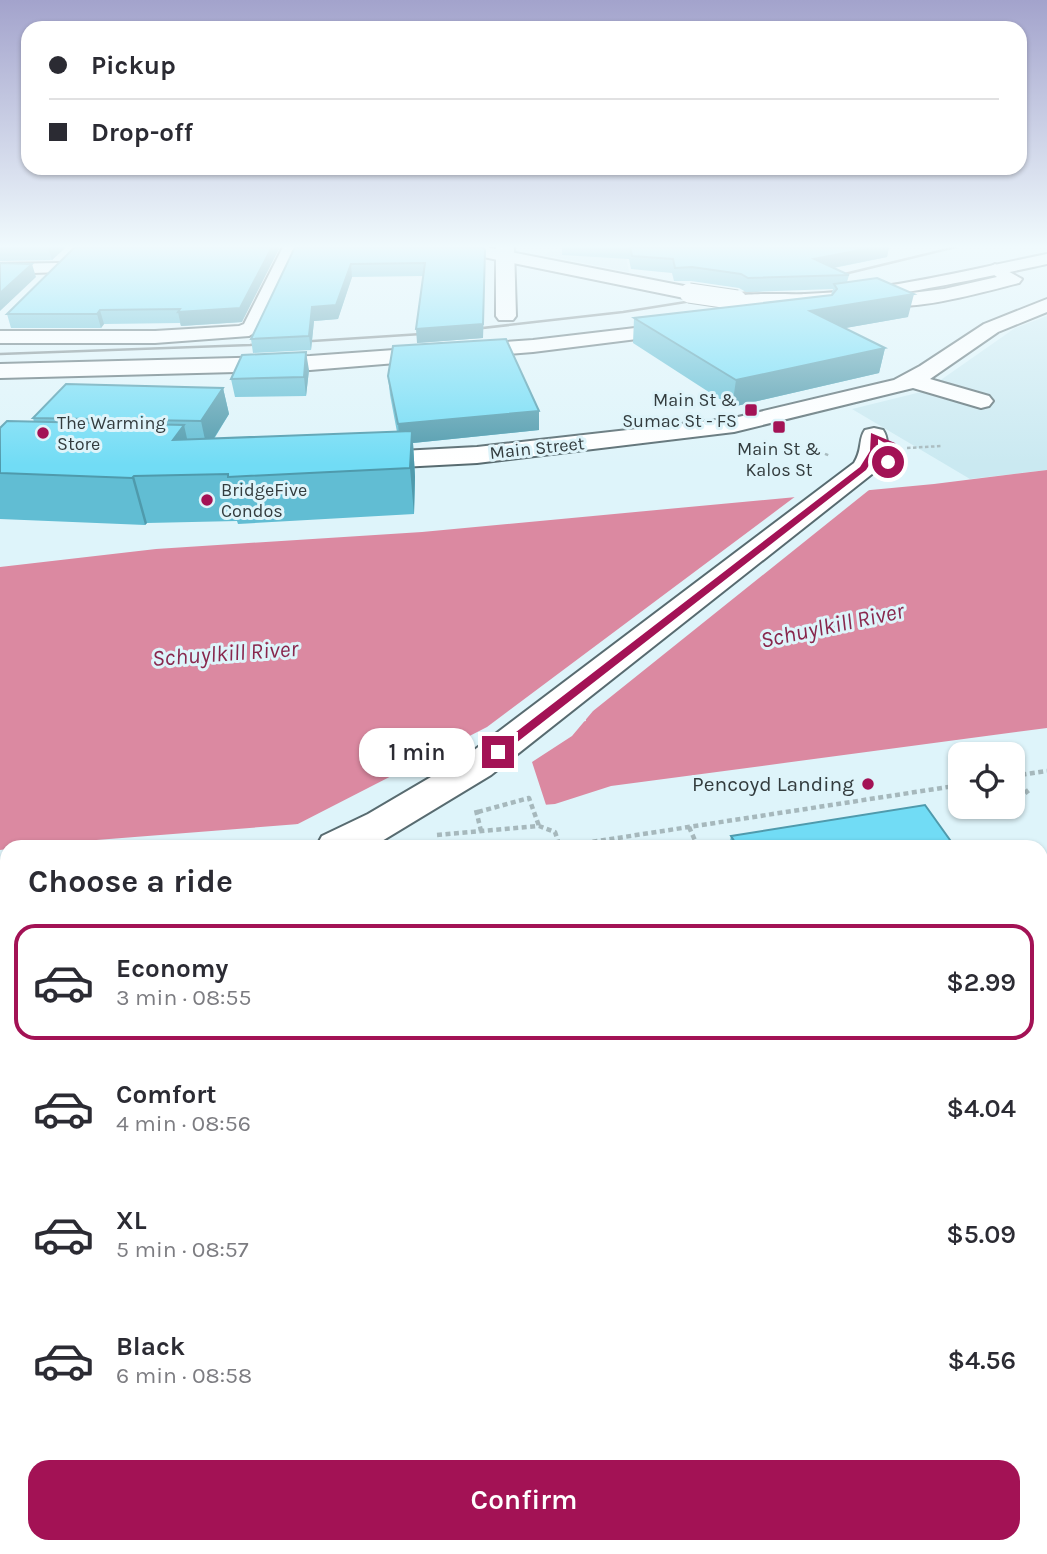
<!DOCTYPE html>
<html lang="en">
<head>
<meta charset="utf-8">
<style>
	:root { --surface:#fff; --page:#f7f7f7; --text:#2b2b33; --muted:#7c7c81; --line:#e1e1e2; --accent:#a31255 }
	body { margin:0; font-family:Karla,sans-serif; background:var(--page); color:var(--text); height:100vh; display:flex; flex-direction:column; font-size:26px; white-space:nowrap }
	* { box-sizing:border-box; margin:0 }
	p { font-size:23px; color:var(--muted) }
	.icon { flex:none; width:38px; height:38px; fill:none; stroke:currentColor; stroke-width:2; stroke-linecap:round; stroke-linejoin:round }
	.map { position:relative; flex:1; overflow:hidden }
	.details { position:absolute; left:0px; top:840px; width:1048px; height:714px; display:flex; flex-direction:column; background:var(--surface); border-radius:21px 21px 0 0; box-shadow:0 2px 5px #0004 }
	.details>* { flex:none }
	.banner { position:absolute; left:21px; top:21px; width:1006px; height:154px; border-radius:21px; box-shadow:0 2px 5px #0004; display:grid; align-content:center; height:154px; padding:0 28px; background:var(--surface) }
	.fabs { position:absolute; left:948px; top:742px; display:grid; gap:14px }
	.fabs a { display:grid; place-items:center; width:77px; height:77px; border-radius:14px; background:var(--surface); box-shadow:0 2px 5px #0004; font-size:35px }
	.end { position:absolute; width:32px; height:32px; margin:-16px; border:9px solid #a31255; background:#fff; box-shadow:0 0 0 4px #fff }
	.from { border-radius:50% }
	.bubble { position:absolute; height:49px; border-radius:21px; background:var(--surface); box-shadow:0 2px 5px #0004; font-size:23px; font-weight:600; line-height:49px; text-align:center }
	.banner b { display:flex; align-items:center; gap:24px; height:66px; font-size:26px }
	.banner b+b { border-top:2px solid var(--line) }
	.banner i { width:18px; height:18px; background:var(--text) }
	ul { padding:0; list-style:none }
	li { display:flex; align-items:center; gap:21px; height:116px; margin:0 14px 10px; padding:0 14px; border:4px solid transparent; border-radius:21px }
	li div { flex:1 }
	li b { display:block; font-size:26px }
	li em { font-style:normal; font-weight:600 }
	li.current { border-color:var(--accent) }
	li>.icon { width:63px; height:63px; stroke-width:1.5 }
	h2 { padding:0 28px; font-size:32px; line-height:84px }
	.button { display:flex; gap:14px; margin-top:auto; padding:14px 28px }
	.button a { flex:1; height:80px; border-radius:21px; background:var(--accent); color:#fff; font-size:28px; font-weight:600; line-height:80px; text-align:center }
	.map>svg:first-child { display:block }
	.built { fill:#cae9f1 }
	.water { fill:#db89a1; fill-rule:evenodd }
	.pier { fill:#def4fa }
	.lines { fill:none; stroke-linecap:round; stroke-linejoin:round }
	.minor-casing { stroke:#586b70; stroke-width:4 }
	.major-casing { stroke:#586b70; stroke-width:4 }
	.path-far2 { stroke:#a6b8bc; stroke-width:2.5; stroke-dasharray:3.5 2.5; stroke-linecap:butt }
	.path-far1 { stroke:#a6b8bc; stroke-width:4.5; stroke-dasharray:5 3.5; stroke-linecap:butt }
	.path { stroke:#a6b8bc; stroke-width:5; stroke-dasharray:7 4.5; stroke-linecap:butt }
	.minor { fill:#fff; fill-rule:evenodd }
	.major { fill:#fff; fill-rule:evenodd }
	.rail { stroke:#778588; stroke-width:2.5 }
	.major-bridge-casing { stroke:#586b70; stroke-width:21; stroke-linecap:butt }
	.major-bridge { stroke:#fff; stroke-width:19 }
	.wall { fill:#61bdd3 }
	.shaded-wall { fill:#4f9aac }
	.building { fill:#71dcf5; stroke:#4f9aac; stroke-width:2 }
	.route { fill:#a31255 }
	.poi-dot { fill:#a31255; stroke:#def4fa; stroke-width:2.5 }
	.labels { text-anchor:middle; stroke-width:6; stroke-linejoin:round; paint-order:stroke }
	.far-poi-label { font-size:18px; fill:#333c3e; stroke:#def4fa; text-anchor:start }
	.far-street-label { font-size:18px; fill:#333c3e; stroke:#def4fa }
	.poi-label { font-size:21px; fill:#333c3e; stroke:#def4fa; text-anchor:end }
	.water-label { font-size:23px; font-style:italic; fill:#88274d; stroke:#def4fa }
</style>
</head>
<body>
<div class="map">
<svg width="1047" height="1554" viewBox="0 0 1047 1554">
	<rect width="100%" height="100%" fill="#def4fa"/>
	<path class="built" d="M 550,251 L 625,252 L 629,272 L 544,255 Z
		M 1047,316 L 1047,470 L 970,479 L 852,409 L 925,391 L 1015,328 Z"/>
	<path class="water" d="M 1047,470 L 1047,728 L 611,786 L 555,804 L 7,847 L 7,849 L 0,850 L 0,567 L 156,549 L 422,532 L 934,484 ZM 584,713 L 586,721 L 495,733 L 492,724 Z"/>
	<path class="pier" d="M 874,486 L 593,711 L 572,736 L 532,762 L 547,808 L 290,828 L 487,727 L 800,493 Z"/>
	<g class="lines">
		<defs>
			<path id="minor" d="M 283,247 L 300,247 L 262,328 L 249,336 L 155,343 L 0,343 L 0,331 L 155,331 L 239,326 L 244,324 Z
				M 496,247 L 514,247 L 516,316 L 513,320 L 499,320 L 496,316 Z
				M 58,263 L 64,264 L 67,268 L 64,272 L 0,274 L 0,264 Z
				M 995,264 L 1022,279 L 1019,283 C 998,288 898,317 885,301 L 895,295 L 944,289 L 997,277 L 986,269 Z
				M 1047,299 L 1047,312 L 998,332 L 930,379 L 989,396 L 993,401 L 989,406 L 981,408 L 913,388 L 734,432 L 477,463 L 363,469 L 354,466 L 350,461 L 354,456 L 363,453 L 477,447 L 734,418 L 894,380 L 920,366 L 984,324 Z
				M 686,322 L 693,324 L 696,328 L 693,332 L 533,352 L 310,370 L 0,378 L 0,364 L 310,356 L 533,340 Z
				M 874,428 L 883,430 C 893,445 881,460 872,474 L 491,775 L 372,847 L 316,847 L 322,836 L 368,814 L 465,757 L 854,463 C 863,449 858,440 865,430 Z
				M 1047,1359 L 1047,1423 L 1041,1425 L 1041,1361 Z
				M 24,1547 L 94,1547 L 93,1554 L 23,1554 Z
				M 399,1547 L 493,1547 L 490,1554 L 396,1554 Z
				M 798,1547 L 868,1547 L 870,1554 L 800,1554 Z"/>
			<path id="major" d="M 451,247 L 485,247 L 689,287 L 698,293 L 689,299 L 459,252 Z
				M 1047,254 L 1047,264 C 1004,273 751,330 727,300 C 735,291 790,295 805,294 C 887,291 967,270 1047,254 Z"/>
		</defs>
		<use href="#minor" class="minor-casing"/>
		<use href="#major" class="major-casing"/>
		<path class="path-far2" d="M 907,448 L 941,446
			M 814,449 L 830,456"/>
		<path class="path-far1" d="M 1013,776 L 1047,771
			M 1015,776 L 1030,796
			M 476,810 L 481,831
			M 478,812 L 529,798 L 539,826
			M 689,827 L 698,847
			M 437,835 L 539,826 L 555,832 L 560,847
			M 559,847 L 961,785
			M 0,898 L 7,898"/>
		<path class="path" d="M 0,957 L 7,952
			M 1041,1124 L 1047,1123"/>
		<use href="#minor" class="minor"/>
		<use href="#major" class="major"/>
		<path class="rail" d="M 828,278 L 956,247
			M 465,330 L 623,312 L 773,288
			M 0,354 L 250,345 L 437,333"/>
		<defs>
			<path id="major-bridge" d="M 689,293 L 737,300"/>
		</defs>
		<use href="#major-bridge" class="major-bridge-casing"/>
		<use href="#major-bridge" class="major-bridge"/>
	</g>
	<path class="wall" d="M 0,247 L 66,247 L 52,260 L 0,261 Z
		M 75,247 L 242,322 L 181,326 L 180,323 L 104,324 L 101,328 L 11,328 L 7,314 Z
		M 295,247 L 485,250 L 483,338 L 417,343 L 423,276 L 352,277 L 338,319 L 314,321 L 311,350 L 253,353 L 251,339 Z
		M 562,247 L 889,247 L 887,257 L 834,268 L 849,275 L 847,282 L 908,317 L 845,328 L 885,348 L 879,373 L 732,407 L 633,343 L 634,318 L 831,295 L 833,289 L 746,292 L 739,288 L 691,281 L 674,281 L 672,273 L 631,269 L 629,259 L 562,255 Z
		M 309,370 L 306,396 L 235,397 L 231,379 Z
		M 388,376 L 539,430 L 413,443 L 415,477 L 414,514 L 238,524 L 237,521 L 147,523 L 145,525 L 0,519 L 0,428 L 34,422 L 33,418 L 223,388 L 229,414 L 214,439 L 397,432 L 390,395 Z
		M 731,836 L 955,847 L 729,847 Z"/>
	<path class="shaded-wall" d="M 49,247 L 66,247 L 52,260 L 48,248 Z
		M 272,247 L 280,247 L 242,322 L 181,326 L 178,312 Z
		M 875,247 L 889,247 L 887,257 L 811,272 L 814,259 Z
		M 485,250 L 483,338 L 417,343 L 416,329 Z
		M 32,264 L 36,277 L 0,311 L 0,293 Z
		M 351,264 L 352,277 L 338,319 L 314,321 L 311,350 L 309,336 L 312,307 Z
		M 914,294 L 908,317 L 806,335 L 810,311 Z
		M 100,310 L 104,324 L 101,328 L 97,314 Z
		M 885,348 L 879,373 L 732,407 L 736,380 Z
		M 306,352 L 309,370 L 306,396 L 304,377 Z
		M 223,388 L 229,414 L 207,449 L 201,421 Z
		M 539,411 L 539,430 L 413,443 L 415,477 L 414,514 L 410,468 L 400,444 L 398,424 Z
		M 184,425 L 194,470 L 173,440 Z
		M 134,476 L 147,523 L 145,525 L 132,478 Z
		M 1047,1078 L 1047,1110 L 1041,1111 L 1041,1079 Z"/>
	<path class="building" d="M 0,247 L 49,247 L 0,249 Z
		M 75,247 L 272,247 L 240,308 L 178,312 L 180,309 L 100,310 L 97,314 L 7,314 Z
		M 295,247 L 483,247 L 485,250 L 483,324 L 416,329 L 425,263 L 351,264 L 336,305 L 312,307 L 309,336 L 251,339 Z
		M 630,247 L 875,247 L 814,259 L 849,275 L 748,278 L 741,274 L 692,267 L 675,268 L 673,259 L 632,256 Z
		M 0,263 L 32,264 L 0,293 Z
		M 877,278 L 914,294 L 810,311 L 885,348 L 736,380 L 634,318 L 832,295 L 837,289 L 834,284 Z
		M 506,339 L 539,411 L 398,424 L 388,376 L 393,346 Z
		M 306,352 L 304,377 L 231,379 L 242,355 Z
		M 66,384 L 223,388 L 201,421 L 33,418 Z
		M 7,421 L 184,425 L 173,440 L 412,431 L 410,468 L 228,477 L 228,474 L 134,476 L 132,478 L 0,473 L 0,428 Z
		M 925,805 L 955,847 L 738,847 L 731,836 Z
		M 1047,928 L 1047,1078 L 1041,1079 L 1041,929 Z"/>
	<linearGradient id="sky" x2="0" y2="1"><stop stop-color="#a3a3cc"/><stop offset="0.53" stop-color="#f0fafd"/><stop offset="1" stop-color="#f0fafd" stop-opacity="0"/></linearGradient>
	<rect width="1047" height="465" fill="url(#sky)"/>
	<path class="route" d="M 871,433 L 895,443 L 898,449 L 891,464 L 884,462 L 890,449 L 888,445 L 878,439 L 878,451 L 866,470 L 502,754 L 494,754 L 494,749 L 860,467 L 870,451 Z"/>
	<g class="poi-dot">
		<rect x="744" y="403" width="14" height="14" rx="3.5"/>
		<rect x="772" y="420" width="14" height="14" rx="3.5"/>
		<circle cx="43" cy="433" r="7"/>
		<circle cx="207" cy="500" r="7"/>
		<circle cx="868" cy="784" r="7"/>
	</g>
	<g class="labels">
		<g class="far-poi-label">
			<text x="737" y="406" text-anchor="end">Main St &amp;<tspan x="737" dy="21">Sumac St - FS</tspan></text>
			<text x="57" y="429">The Warming<tspan x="57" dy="21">Store</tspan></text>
			<text x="779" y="455" text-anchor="middle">Main St &amp;<tspan x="779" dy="21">Kalos St</tspan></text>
			<text x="221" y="496">BridgeFive<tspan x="221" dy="21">Condos</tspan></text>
		</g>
		<g class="far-street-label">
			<text transform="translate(537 448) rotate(-6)" y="6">Main Street</text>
		</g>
		<g class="poi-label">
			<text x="854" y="791">Pencoyd Landing</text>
		</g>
		<g class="water-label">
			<text transform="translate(832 625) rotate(-12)" y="8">Schuylkill River</text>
			<text transform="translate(225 653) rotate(-4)" y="8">Schuylkill River</text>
		</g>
	</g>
</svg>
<div class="fabs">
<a><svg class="icon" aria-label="locate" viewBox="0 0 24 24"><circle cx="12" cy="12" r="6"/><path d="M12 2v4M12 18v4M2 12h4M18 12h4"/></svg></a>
</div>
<i class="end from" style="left:888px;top:462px"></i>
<i class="end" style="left:498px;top:752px"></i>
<div class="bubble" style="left:359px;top:728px;width:116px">1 min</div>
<div class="banner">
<b><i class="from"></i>Pickup</b>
<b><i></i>Drop-off</b>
</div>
<section class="details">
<h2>Choose a ride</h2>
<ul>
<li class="current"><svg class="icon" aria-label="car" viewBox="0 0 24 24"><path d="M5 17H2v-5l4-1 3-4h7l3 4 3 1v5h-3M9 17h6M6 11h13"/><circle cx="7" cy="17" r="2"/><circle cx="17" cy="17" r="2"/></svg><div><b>Economy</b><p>3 min · 08:55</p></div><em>$2.99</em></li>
<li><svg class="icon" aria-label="car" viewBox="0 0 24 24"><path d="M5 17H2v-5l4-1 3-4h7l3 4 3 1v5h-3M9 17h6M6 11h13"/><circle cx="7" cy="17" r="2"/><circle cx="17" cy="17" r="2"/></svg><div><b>Comfort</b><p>4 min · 08:56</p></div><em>$4.04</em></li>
<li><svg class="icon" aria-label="car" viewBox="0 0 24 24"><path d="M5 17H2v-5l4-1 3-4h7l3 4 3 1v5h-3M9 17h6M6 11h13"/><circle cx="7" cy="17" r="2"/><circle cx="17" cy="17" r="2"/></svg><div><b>XL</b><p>5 min · 08:57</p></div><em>$5.09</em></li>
<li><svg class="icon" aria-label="car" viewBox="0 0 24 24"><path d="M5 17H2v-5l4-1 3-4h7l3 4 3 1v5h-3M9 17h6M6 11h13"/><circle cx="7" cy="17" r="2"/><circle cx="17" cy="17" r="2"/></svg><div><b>Black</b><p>6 min · 08:58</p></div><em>$4.56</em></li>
</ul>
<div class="button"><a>Confirm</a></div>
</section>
</div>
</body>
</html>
